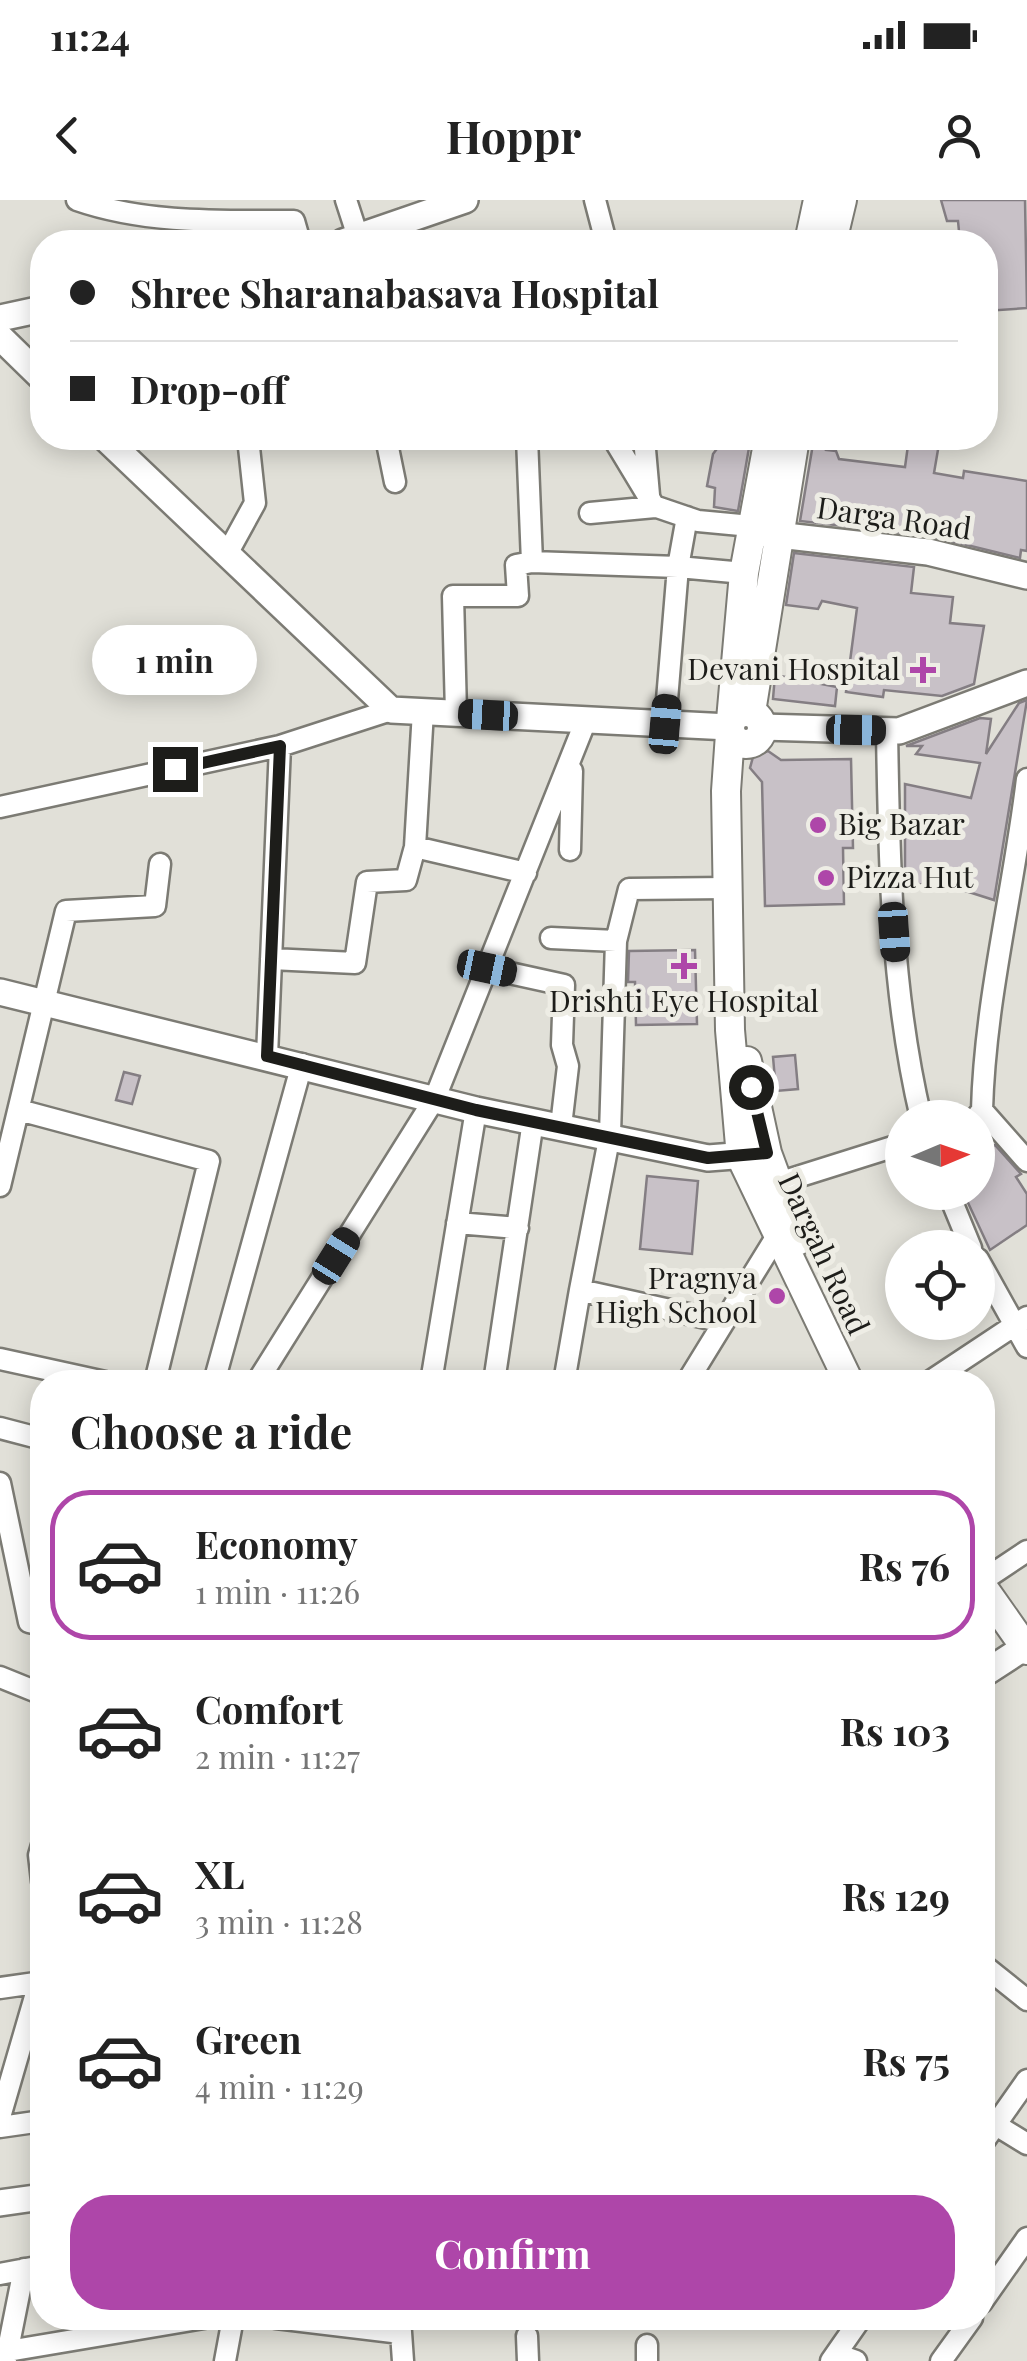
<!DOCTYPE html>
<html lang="en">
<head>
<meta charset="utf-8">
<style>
	:root { --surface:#fff; --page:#f6f6f6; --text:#222; --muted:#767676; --line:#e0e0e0; --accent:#ae46a9 }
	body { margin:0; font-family:"Playfair Display",serif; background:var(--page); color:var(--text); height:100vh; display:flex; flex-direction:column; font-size:38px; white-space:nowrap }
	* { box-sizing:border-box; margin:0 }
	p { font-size:32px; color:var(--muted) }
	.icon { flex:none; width:55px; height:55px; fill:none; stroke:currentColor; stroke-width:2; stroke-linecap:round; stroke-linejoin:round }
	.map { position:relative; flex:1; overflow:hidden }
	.drawer { position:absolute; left:30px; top:1170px; width:965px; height:960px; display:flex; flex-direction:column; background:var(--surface); border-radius:40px; box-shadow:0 5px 25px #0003 }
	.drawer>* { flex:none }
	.guide { position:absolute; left:30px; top:30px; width:968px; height:220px; border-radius:40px; box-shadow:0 5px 25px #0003; display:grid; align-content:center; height:220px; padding:0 40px; background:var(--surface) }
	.needle { width:65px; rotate:88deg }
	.controls { position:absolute; left:885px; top:900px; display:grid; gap:20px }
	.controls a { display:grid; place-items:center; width:110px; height:110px; border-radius:50%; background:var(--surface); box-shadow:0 5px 25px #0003; font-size:50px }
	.end { position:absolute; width:45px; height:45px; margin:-22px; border:12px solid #1d1d1a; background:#fff; box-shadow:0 0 0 5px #fff }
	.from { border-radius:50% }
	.bubble { position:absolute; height:70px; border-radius:35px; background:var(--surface); box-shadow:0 5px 25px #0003; font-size:32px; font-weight:700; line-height:70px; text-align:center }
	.car { position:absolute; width:30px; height:60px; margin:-30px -15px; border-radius:12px; box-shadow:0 0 8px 2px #0007; background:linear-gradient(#222 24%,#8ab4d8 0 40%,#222 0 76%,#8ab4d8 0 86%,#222 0) }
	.guide b { display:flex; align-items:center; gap:35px; height:95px; font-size:38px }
	.guide b+b { border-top:2px solid var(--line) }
	.guide i { width:25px; height:25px; background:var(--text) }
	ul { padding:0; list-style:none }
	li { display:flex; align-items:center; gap:30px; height:150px; margin:0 20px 15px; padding:0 20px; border:5px solid transparent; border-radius:40px }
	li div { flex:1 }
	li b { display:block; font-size:38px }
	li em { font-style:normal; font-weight:700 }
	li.selected { border-color:var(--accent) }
	li>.icon { width:90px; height:90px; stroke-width:1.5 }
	h2 { padding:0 40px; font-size:45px; line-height:120px }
	.cta { display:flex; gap:20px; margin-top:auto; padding:20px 40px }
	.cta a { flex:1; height:115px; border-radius:40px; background:var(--accent); color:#fff; font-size:40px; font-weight:700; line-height:115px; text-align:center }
	.status { display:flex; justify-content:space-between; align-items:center; height:70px; padding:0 50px; background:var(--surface); direction:ltr }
	.status svg { height:28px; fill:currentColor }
	header { display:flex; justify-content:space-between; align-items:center; height:130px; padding:0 40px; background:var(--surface); font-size:45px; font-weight:700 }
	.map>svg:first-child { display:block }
	.building { fill:#c8c1c7; stroke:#847e83; stroke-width:2.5 }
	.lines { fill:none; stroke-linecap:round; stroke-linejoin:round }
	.minor-casing { stroke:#7c7b74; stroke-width:25 }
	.tertiary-casing { stroke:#7c7b74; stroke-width:30 }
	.secondary-casing { stroke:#7c7b74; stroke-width:32 }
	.minor { stroke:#fff; stroke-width:20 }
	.tertiary { stroke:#fff; stroke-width:25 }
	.secondary { stroke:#fff; stroke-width:28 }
	.route { stroke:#1d1d1a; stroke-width:12 }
	.poi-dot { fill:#ae46a9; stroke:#eeede5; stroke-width:4 }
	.labels { text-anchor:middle; stroke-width:10; stroke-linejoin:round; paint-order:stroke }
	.street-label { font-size:30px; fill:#1d1d1a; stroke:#eeede5 }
	.poi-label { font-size:30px; fill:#1d1d1a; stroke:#eeede5; text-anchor:end }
</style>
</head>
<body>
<div class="status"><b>11:24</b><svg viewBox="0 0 49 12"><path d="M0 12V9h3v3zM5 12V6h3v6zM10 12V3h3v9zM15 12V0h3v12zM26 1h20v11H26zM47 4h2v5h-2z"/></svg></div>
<header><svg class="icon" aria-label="back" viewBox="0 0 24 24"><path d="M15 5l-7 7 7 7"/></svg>Hoppr<svg class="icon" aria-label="person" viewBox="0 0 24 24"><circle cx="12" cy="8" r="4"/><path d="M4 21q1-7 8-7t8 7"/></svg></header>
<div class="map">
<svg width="1027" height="2161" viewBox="0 0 1027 2161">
	<rect width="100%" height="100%" fill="#e1e0d8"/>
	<path class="building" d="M 941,0 L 1025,0 L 1027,108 L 985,111 L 985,42 L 960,42 L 958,21 L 947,21 Z
		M 725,238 L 750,242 L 738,311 L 714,307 L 715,288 L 707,286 L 713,254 Z
		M 814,238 L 828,238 L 826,250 L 836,251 L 839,259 L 905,267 L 909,238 L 940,238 L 934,273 L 963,278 L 964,271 L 1027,281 L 1027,351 L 1021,350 L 1020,358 L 930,336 L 800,321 Z
		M 794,353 L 914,367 L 911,393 L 953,397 L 950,423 L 984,426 L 974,484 L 942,496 L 884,490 L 883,497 L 846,492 L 857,408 L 822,401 L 818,409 L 786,405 Z
		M 775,475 L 837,487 L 835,506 L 773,499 Z
		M 1027,500 L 994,700 L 953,687 L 905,683 L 905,584 L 971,598 L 980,563 L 916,554 L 922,546 L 906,546 L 980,518 L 991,519 L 986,554 L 1019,503 Z
		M 768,551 L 781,560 L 851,559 L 853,648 L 843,648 L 844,704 L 765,706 L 762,582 L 750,568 L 753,557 Z
		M 695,750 L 697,824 L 636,825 L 635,782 L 628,782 L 629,751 Z
		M 795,855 L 798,889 L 776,891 L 773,857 Z
		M 124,872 L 140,876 L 132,904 L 116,900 Z
		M 995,945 L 1021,974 L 1016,977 L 1027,994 L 1027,1025 L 990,1050 L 963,992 L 978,992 L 978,956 Z
		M 647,976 L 698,981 L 692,1054 L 640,1049 Z"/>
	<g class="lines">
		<defs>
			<path id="minor" d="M 77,0 C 146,24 222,21 294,21 L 300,42
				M 346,0 L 358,37
				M 595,0 L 606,42
				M 386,238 L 395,282
				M 527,238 L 532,362 L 678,367 L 687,317
				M 613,238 L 654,306 L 698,321 L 751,326
				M 644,238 L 649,295
				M 590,313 L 655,307
				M 227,354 L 255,303 L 248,238
				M 423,511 L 415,647 L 526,673
				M 456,513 L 453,396 L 518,396 L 516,365 L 532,362
				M 665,524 L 678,367 L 744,373
				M 887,530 C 889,661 891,791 921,918
				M 0,607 L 280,546 L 391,510
				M 570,650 L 572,571
				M 551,738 L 616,741
				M 271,759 L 355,763 L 367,682 L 406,680 L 415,647
				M 487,768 L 564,785 L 562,845 L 568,866 L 561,926
				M 267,856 L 280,546
				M 19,910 L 209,961 L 155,1182
				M 982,910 L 1027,961
				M 976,918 L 982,910 C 985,799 1014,689 1027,579
				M 778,983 L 902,944
				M 0,986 L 66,711 L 155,706 L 160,664
				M 948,992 L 971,1048
				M 457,1023 L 518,1028
				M 978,1059 L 1027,1147
				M 724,1122 L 580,1090 L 610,934 L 616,741 L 629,689 L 727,688
				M 0,1159 L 105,1182
				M 214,1182 L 302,864
				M 257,1182 L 435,898 L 586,520
				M 431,1182 L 476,910
				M 494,1182 L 533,921
				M 564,1182 L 580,1090
				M 687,1182 L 778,1034
				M 929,1182 L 1027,1117
				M 0,1228 L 42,1239
				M 0,1283 L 29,1422 L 42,1425
				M 991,1375 L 1027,1351
				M 0,1477 L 42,1494
				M 42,1645 L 39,1655 L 42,1681
				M 982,1764 L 1027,1800
				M 0,1788 L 42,1782
				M 0,1917 L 39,1783
				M 996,1925 L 1027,1944
				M 0,1927 L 42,1921
				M 982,1944 L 1027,1880
				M 0,2074 L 42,2066
				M 982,2102 L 1027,2038
				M 276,2118 L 401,2133
				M 400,2118 L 403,2161
				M 527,2136 L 528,2161
				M 647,2145 L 647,2161
				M 8,2151 L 204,2118
				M 836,2154 L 856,2161
				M 6,2159 L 24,2069
				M 225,2161 L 233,2118
				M 831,2161 L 861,2118
				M 941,2161 L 972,2118"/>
			<path id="tertiary" d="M 343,42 L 465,0
				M 0,118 L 42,109
				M 0,137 L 42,178
				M 105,238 L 391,510 L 729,527
				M 760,333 L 928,352 L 1027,376
				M 762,527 L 899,531 L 1027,483
				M 0,792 L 476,910 L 708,958 L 760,954
				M 982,1475 L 1025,1447
				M 0,2003 L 42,1997"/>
			<path id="secondary" d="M 809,42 L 818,0
				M 832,42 L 842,0
				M730 528a16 16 0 1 1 32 0a16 16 0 1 1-32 0Z
				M 751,512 L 795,238
				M 731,520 L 744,373 L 769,238
				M 730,534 L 726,591 L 730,830 L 741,957 L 849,1182
				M 747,861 L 767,953 L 799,1040
				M 982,1386 L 1027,1450"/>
		</defs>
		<use href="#minor" class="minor-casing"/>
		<use href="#tertiary" class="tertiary-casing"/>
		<use href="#secondary" class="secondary-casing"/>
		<use href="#minor" class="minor"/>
		<use href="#tertiary" class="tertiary"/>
		<use href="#secondary" class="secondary"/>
	</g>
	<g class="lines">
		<path class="route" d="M 175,569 L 280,546 L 267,856 L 476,910 L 708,958 L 767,953 L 751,887"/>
	</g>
	<g class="poi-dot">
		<path d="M918 455h10v10h10v10h-10v10h-10v-10h-10v-10h10z"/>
		<circle cx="818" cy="625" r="10"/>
		<circle cx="826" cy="678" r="10"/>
		<path d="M679 751h10v10h10v10h-10v10h-10v-10h-10v-10h10z"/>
		<circle cx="777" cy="1096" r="10"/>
	</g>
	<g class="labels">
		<g class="street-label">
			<text transform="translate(894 319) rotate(8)" y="10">Darga Road</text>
			<text transform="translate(823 1054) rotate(65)" y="10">Dargah Road</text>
		</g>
		<g class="poi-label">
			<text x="900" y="480">Devani Hospital</text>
			<text x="838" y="635" text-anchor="start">Big Bazar</text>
			<text x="846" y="688" text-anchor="start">Pizza Hut</text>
			<text x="684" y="812" text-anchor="middle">Drishti Eye Hospital</text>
			<text x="757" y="1089">Pragnya<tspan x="757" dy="34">High School</tspan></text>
		</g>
	</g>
</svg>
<div class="controls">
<a><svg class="needle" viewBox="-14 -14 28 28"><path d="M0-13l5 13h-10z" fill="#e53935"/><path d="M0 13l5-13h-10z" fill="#767676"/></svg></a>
<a><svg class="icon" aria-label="locate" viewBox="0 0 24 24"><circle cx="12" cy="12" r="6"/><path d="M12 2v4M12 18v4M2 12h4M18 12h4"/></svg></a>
</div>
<i class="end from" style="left:751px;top:887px"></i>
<i class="end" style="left:175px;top:569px"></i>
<div class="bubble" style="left:92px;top:425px;width:165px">1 min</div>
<i class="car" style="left:488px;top:515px;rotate:273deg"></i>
<i class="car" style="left:665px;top:524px;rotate:5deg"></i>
<i class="car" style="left:856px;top:530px;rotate:91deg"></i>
<i class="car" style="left:894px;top:732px;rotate:176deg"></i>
<i class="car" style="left:487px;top:768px;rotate:102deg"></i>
<i class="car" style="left:336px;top:1056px;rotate:32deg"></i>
<div class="guide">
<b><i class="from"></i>Shree Sharanabasava Hospital</b>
<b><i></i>Drop-off</b>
</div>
<section class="drawer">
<h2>Choose a ride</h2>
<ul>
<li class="selected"><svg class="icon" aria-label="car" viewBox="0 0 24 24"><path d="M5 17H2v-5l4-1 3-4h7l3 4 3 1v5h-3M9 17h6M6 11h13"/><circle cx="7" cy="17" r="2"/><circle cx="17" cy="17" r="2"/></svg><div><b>Economy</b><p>1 min · 11:26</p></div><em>Rs 76</em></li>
<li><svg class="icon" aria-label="car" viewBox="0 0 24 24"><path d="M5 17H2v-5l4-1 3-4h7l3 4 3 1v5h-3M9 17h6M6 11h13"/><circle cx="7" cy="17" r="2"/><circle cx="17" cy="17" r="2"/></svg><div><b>Comfort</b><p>2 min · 11:27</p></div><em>Rs 103</em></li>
<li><svg class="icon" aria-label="car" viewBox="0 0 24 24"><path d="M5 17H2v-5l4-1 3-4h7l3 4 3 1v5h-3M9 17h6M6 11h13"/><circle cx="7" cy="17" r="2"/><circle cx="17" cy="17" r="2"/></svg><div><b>XL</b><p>3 min · 11:28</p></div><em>Rs 129</em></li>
<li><svg class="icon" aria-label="car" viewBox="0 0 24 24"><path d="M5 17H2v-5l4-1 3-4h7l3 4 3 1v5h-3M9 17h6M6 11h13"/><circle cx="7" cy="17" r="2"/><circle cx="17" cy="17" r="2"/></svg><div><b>Green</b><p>4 min · 11:29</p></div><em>Rs 75</em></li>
</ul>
<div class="cta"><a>Confirm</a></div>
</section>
</div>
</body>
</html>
